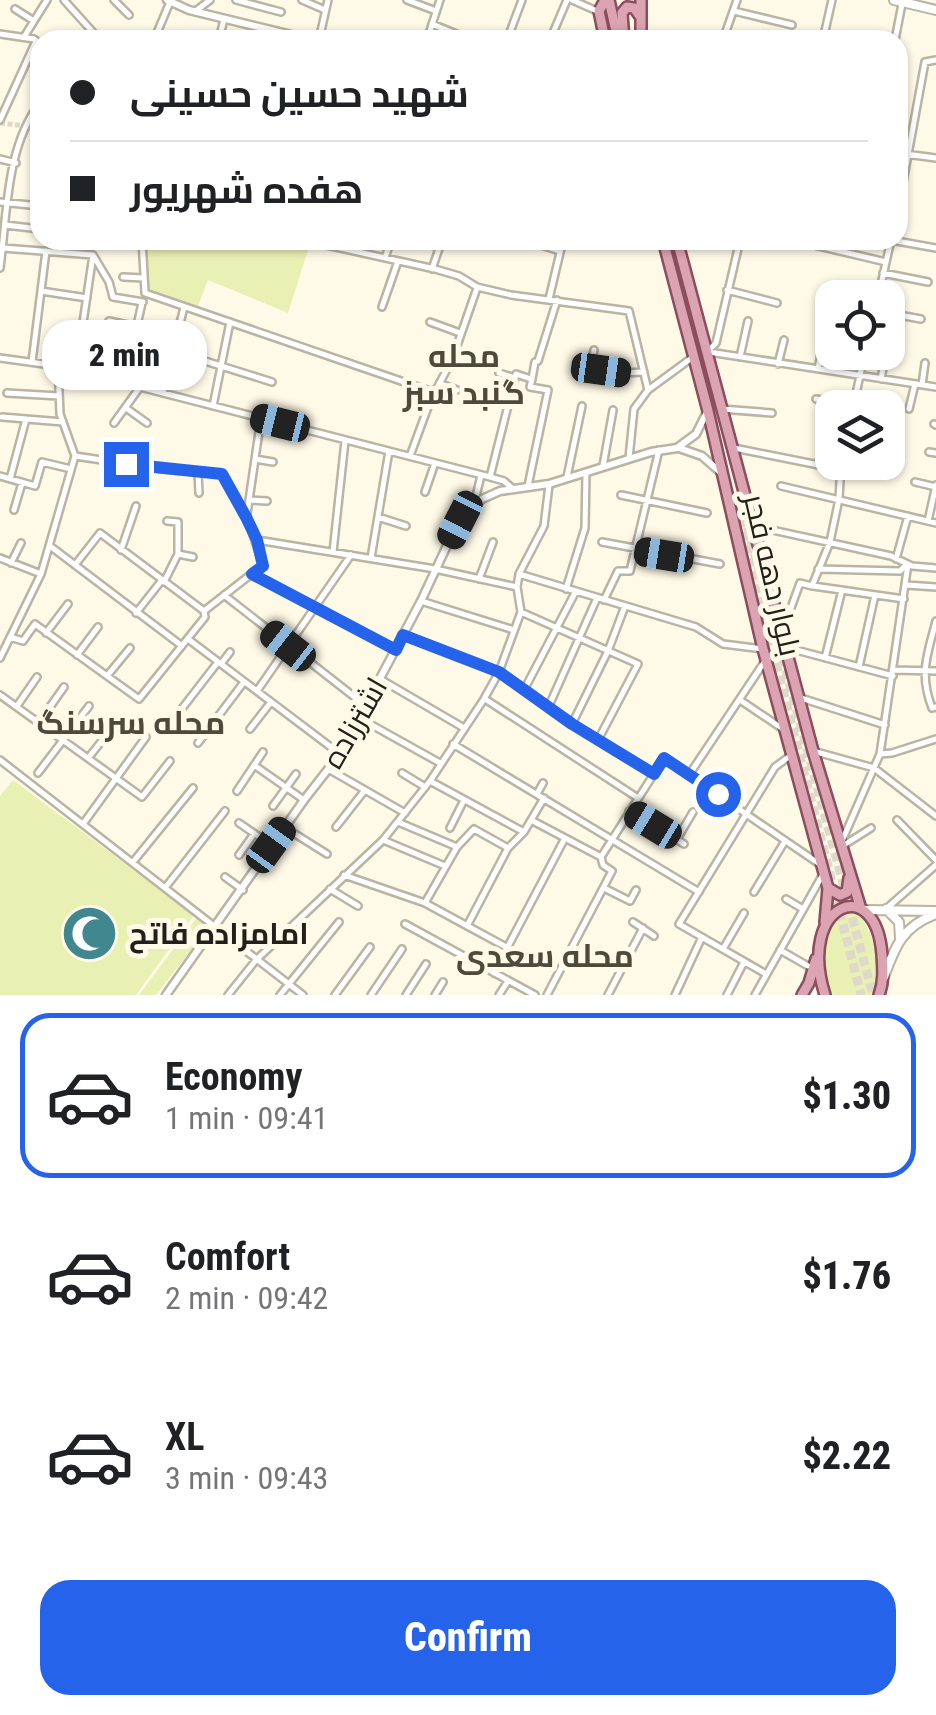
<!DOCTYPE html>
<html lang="en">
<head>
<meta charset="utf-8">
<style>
	:root { --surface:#fff; --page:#f6f6f6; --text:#202124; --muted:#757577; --line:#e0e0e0; --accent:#2563eb }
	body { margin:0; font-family:"Roboto Condensed",Cairo,sans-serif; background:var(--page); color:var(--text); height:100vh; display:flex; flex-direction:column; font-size:38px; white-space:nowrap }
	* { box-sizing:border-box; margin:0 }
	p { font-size:32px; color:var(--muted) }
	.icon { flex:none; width:55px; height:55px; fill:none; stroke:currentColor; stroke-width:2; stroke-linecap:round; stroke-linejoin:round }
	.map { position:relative; height:995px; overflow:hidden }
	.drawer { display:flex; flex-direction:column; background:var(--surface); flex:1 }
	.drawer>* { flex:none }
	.banner { position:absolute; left:30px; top:30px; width:878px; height:220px; border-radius:30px; box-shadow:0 2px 8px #0004; display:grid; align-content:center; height:220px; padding:0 40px; background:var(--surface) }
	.buttons { position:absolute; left:815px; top:280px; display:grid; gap:20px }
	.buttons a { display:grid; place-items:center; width:90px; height:90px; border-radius:20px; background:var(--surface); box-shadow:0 2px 8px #0004; font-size:50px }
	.end { position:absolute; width:45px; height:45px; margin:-22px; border:12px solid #2563eb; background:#fff; box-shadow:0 0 0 5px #fff }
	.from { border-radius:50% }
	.bubble { position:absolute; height:70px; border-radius:30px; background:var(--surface); box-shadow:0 2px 8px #0004; font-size:32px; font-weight:800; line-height:70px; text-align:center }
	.car { position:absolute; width:30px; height:60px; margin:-30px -15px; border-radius:12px; box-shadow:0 0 8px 2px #0007; background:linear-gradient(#222 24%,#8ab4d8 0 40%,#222 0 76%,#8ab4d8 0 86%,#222 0) }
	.banner b { display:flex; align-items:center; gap:35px; height:95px; font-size:38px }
	.banner b+b { border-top:2px solid var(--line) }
	.banner i { width:25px; height:25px; background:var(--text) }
	ul { padding:18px 0 0; list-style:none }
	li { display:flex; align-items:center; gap:30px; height:165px; margin:0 20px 15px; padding:0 20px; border:5px solid transparent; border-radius:30px }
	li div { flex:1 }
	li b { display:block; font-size:38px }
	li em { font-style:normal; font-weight:800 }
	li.active { border-color:var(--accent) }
	li>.icon { width:90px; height:90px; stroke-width:1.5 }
	.primary-button { display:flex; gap:20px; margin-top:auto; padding:20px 40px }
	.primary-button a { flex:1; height:115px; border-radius:30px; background:var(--accent); color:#fff; font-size:40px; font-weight:800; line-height:115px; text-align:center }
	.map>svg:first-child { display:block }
	.green { fill:#e9f0b4 }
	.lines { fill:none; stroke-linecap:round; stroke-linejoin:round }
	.minor-tunnel { stroke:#ded9c9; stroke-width:5; stroke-dasharray:5 2.5; stroke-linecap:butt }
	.primary-tunnel { stroke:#ded9c9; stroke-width:9; stroke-dasharray:9 4.5; stroke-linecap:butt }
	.minor-casing { stroke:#b9b4a3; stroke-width:10 }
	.tertiary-casing { stroke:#b9b4a3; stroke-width:11 }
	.secondary-casing { stroke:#b9b4a3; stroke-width:12 }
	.primary-casing { stroke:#8b4e5c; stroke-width:14 }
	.minor { stroke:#fff; stroke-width:5 }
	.tertiary { stroke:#fff; stroke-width:6 }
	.secondary { stroke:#fff; stroke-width:8 }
	.primary { stroke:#dca4b3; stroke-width:9 }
	.route { stroke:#2563eb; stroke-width:12 }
	.labels { text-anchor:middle; stroke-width:10; stroke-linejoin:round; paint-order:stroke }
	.street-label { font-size:30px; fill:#22201a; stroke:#fffae8 }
	.poi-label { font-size:30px; font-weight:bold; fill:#22201a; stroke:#fffae8; text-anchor:start }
	.neighbourhood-label { font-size:32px; font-weight:bold; fill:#4d493b; stroke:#fffae8 }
</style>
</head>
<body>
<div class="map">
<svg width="936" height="995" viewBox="0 0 936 995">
	<rect width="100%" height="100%" fill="#fffae8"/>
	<path class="green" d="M 142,240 L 266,240 L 309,247 L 288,313 L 208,280 L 198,306 L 145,288 Z
		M 13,780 L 194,915 L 136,995 L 0,995 L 0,796 Z
		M 846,913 L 860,915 C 875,938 884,969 873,995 L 833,995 C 819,968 817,930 846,913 Z
		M 197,917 L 209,927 L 156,995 L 139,995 Z"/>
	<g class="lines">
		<path class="minor-tunnel" d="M 0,123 L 26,126"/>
		<path class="primary-tunnel" d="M 745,500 L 744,514 L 873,995
			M 739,519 L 861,995"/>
		<defs>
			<path id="minor" d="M 64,0 L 100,40
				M 114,0 L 129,15
				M 236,0 L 281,12
				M 302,0 L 325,10
				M 407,0 L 436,11
				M 572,0 L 597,11
				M 15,9 L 34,21
				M 197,10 L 210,0
				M 734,11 L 792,25
				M 432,24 L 471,40
				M 0,34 L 34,39 L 40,44
				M 24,37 L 47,0
				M 154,40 L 170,2
				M 219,40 L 224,19
				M 319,40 L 328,0
				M 427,40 L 440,0
				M 507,40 L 522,0
				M 550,40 L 567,0
				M 723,40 L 737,0
				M 823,40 L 832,0
				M 895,40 L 902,4
				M 0,120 L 36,41
				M 898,153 L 936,158
				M 0,159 L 16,163
				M 0,202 L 40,206
				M 37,205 L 40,194
				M 898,209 L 925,62 L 936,60
				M 5,225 L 40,229
				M 119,240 L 141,243
				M 142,240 L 145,292
				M 304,240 L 435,269 L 459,276 L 477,287 L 511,295 L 629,311 L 648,390
				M 526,240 L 560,251
				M 793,240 L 886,262
				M 891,240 L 936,248
				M 3,248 L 93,255 L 109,282 L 113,297 L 143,302
				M 355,251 L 358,240
				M 385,258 L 391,240
				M 0,268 C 7,215 6,146 40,103
				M 432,269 L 442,240
				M 883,273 L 928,282
				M 123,277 L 144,278
				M 727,290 L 777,303
				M 41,291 L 87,298
				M 145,293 L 436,393
				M 878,298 L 891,240
				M 549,299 L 563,240
				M 831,299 L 832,299
				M 382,307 L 398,261
				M 888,313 L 921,319
				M 109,321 L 137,327
				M 430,322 L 460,333
				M 594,350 L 590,369 L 622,373 L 644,372
				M 709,350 L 716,343 L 740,240
				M 709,352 L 936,387
				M 740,357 L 748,321
				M 0,358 L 58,366 L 490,477 L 504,481 L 512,488
				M 452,360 L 466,365
				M 205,361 L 272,382
				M 538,361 L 557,300
				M 32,362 L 46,251
				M 778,364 L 784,340
				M 818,369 L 826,328
				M 76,370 L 93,255
				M 499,373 L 515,378
				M 532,379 L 535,362
				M 881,379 L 886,352
				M 124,383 L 142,303
				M 441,384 L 457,390
				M 922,385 L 925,363
				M 7,393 L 59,396
				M 163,393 L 184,307
				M 816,399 L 837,402 L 855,399
				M 213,406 L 230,322
				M 126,408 L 147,423
				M 853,408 L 865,352
				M 722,409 L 772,413
				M 909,409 L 915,384
				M 2,417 L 63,422
				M 114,423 L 140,387
				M 934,424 L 936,425
				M 734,448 L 839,469
				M 929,452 L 936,453
				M 75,456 L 162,469 L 222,474 L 247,517 L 263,565 L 204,611
				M 410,456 L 431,399 L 452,360 L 477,288
				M 629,458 L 634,409 L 648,390 L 693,357
				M 255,459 L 273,462
				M 603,466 L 613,410
				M 198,473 L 199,493
				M 0,476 L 35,486 L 42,462 L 71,469
				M 490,477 L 516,374 L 531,379
				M 567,477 L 582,406
				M 10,479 L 26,419
				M 915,482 L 936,487
				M 528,486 L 548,390 L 530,387 L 532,379
				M 781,486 L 936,523
				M 425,492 L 435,463
				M 621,495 L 707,513
				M 250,500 L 267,501
				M 474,505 L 481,475
				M 14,510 L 22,483
				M 247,514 L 261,418
				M 378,517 L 406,526
				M 928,521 L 936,485
				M 754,526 L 891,556 L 912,566 L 936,568
				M 257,540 L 435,569 L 517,587
				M 602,542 L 720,564
				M 50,546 L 182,646
				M 121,550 L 136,506
				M 333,552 L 345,441
				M 178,554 L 193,557
				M 0,558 L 41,574
				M 371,558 L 389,451
				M 896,559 L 908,516
				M 11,563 L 21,543
				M 75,565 L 100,533 L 204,611
				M 818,569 L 900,571 L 907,564
				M 519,574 L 696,627 L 723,644 L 763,649
				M 252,575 L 395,650
				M 479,579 L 493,542
				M 164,582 L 178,554 L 178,522 L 167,521
				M 906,585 L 936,587
				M 813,586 L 904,599
				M 566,589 L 585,528 L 586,473
				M 224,595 L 366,706
				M 604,600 L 618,571 L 630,571 L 659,450
				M 421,601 L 514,630
				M 521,612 L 638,664 L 598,740
				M 136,613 L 162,580
				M 936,621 C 927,656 919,673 932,708 L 936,707
				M 783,630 L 800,583 L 812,586 L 830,542 L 839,499 L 841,462
				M 46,633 L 68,604
				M 404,635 L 499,672 L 572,724 L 654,774
				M 10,637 L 23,641 L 35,624 L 139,699 L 205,617 L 204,611
				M 188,639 L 340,754
				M 785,647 L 893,676
				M 77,655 L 98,627
				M 0,658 L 41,574 L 75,456 L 60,414 L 58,366
				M 825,658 L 842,590
				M 221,664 L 230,652
				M 859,667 L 875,595
				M 894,670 L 936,671
				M 107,676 L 130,648
				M 380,679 L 464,728
				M 524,690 L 576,591
				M 257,691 L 351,555
				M 0,695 L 142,797 L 170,761
				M 801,698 L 885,725
				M 485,699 L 638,798
				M 740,700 L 783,729
				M 17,706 L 37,677
				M 548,708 L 597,598
				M 361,719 L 440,763
				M 40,721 L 64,687
				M 170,724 L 218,662
				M 572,724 L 608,651 L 625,606
				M 250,729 L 271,702
				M 198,743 L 244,682
				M 453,744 L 699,892
				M 813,751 L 874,768 L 936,816
				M 880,754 L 892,753 L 936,739
				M 89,757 L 116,723
				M 0,760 L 303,995
				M 254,765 L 304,800
				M 330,770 L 405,813
				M 38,773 L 89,706
				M 402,773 L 425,787
				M 689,775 L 765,661
				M 430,781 L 524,832
				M 237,791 L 263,752
				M 537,794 L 543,783
				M 273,806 L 296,774
				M 629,811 L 684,844
				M 531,820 L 601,857
				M 897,820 L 936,860
				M 398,822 L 457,847 L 474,829 L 508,848
				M 239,823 L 271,845
				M 83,824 L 146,737
				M 284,827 L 327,854
				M 336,827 L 365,790
				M 450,828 L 464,800
				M 677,839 L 693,812
				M 383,840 L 445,866
				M 842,841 L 880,754 L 908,564
				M 844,845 L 871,828
				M 239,855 L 254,834
				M 133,862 L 193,788
				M 344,875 L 425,903 L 508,948
				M 225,877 L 243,890
				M 165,888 L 225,811
				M 604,888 L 630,901 L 636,890
				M 330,889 L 358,906
				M 754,892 L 785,841
				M 786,899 L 803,909
				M 425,903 L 457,847
				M 886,909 L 936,865
				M 633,922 L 654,936
				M 405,924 L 535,995
				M 467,926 L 508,848 L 524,832 L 544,798
				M 723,949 L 744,913
				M 780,950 L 808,966
				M 494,973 L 565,838
				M 766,974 L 679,924 L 775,767 L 790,756
				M 228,995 L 256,960 L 383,840 L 430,781 L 484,699 L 499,672 L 521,612 L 517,587 L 519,574 L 544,526 L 549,485
				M 280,995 L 339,922
				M 335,995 L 370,947
				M 371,995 L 402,949
				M 406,995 L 426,964
				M 435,995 L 443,982
				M 499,995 L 508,981
				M 547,995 L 612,871 L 603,865 L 601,857 L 664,758 L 821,865
				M 608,995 L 643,928
				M 675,995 L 702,937
				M 727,995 L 744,962
				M 755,995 L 822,876"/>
			<path id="tertiary" d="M 167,0 L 189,10 L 312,40
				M 679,448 L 702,456 L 719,471
				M 166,995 L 304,800 L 340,754 L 421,601 L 459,520 L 482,499 L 500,491 L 549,484 L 651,452 L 677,448 L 696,434 L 707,412"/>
			<path id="secondary" d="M 894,0 L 936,10
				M 886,909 L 899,922 L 900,938
				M 864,910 L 936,911
				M 884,977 C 895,946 903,926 936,914"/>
			<path id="primary" d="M 605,0 L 599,11 L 605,40
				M 609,0 L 618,40
				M 624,40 L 622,13 L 627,7 L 634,8 L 639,15
				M 641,40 L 641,0
				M 663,240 L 708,411 L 763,649 L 828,888 L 825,922
				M 677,240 L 813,751 L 861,909
				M 828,888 L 840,895 L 847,892 L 849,878
				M 802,995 L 809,983 L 816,959
				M 825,995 C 796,904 876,871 882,955 C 883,969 884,982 879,995"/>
		</defs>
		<use href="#minor" class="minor-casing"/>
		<use href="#tertiary" class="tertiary-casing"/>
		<use href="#secondary" class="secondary-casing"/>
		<use href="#primary" class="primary-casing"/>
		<use href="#minor" class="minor"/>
		<use href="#tertiary" class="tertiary"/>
		<use href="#secondary" class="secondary"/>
		<use href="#primary" class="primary"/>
	</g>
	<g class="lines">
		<path class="route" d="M 126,464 L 222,474 L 246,517 L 257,540 L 263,566 L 252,574 L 396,650 L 403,635 L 499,672 L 572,724 L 654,774 L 664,758 L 718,794"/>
	</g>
	<defs>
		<symbol id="mosque-disc" viewBox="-11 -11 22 22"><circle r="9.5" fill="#40878f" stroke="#fffae8"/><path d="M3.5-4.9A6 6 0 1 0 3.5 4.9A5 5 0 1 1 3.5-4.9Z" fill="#fff"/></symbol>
	</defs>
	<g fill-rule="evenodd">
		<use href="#mosque-disc" x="58" y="902" width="63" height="63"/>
	</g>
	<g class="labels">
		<g class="street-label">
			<text transform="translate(772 575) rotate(77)" y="10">بلوار دهه فجر</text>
			<text transform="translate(355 723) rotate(-60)" y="10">اشترزاده</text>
		</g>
		<g class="poi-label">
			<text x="129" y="944">امامزاده فاتح</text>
		</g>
		<g class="neighbourhood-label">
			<text x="464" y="367">محله<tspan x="464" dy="37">گنبد سبز</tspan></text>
			<text x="131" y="734">محله سرسنگ</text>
			<text x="545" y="967">محله سعدی</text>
		</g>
	</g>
</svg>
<div class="buttons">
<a><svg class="icon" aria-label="locate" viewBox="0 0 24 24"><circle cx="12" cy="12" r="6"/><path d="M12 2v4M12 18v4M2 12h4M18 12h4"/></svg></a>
<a><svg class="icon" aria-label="layers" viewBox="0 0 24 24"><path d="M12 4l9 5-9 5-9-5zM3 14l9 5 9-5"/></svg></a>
</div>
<i class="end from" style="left:718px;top:794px"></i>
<i class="end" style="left:126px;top:464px"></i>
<div class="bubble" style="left:42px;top:320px;width:165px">2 min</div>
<i class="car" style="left:601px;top:370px;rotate:98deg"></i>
<i class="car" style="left:280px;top:423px;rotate:284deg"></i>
<i class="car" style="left:460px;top:520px;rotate:207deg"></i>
<i class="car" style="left:664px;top:555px;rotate:279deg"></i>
<i class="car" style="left:288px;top:646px;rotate:308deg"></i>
<i class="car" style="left:653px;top:825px;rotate:301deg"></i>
<i class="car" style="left:271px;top:845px;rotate:36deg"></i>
<div class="banner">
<b><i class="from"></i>شهید حسین حسینی</b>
<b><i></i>هفده شهریور</b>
</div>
</div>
<section class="drawer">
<ul>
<li class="active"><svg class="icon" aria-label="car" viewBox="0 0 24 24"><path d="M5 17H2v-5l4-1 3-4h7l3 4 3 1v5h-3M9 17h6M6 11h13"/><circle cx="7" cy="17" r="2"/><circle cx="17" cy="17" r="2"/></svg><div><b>Economy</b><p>1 min · 09:41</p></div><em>$1.30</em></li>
<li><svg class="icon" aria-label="car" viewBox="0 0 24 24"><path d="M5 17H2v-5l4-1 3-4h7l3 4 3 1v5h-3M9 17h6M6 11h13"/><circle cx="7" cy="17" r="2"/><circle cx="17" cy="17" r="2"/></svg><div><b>Comfort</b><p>2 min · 09:42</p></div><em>$1.76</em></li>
<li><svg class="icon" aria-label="car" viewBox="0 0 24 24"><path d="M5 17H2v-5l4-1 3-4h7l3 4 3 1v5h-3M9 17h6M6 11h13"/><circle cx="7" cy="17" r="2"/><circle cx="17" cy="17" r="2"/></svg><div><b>XL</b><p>3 min · 09:43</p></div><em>$2.22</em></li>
</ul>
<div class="primary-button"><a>Confirm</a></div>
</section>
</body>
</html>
